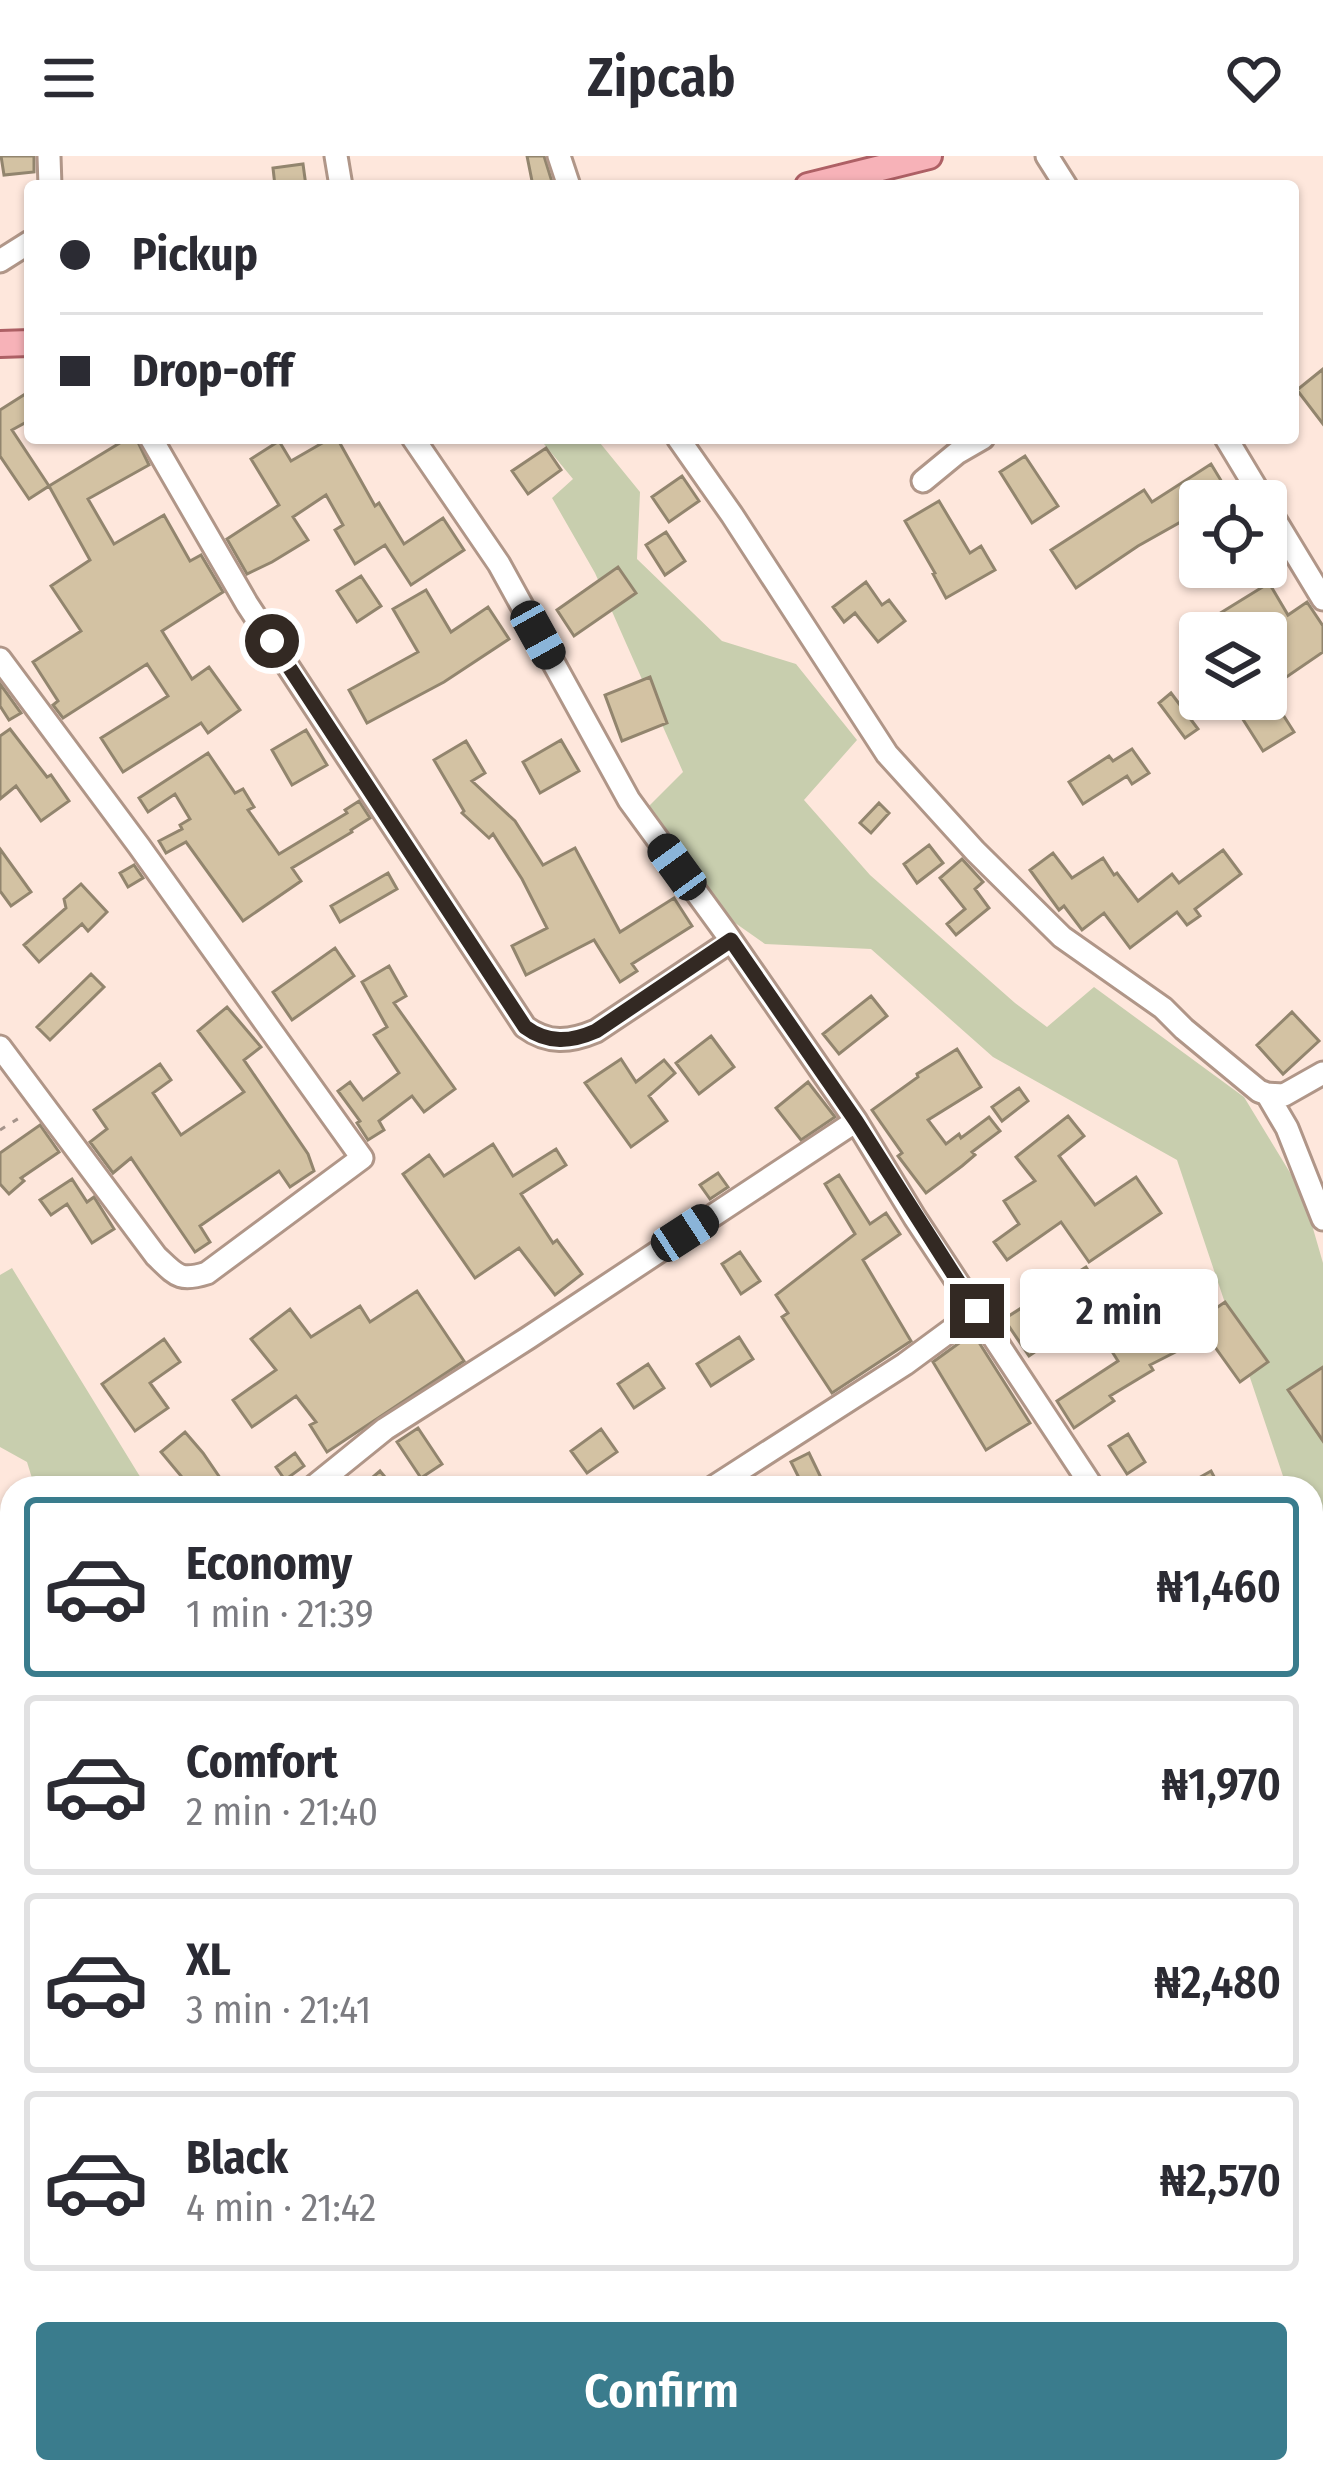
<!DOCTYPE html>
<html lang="en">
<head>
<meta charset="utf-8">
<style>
	:root { --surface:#fff; --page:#f2f2f3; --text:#2b2b33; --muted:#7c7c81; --line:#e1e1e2; --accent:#3a7c8d }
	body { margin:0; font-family:"Fira Sans Condensed",sans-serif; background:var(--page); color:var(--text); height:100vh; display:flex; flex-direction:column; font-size:45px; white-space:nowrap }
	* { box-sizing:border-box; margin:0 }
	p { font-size:39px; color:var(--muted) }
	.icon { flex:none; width:66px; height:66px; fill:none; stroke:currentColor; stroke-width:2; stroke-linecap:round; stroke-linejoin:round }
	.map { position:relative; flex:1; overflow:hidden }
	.details { position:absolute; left:0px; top:1320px; width:1323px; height:1008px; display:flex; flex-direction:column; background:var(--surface); border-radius:36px 36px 0 0; box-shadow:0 3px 9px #0004 }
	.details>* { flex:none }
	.hud { position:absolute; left:24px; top:24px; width:1275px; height:264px; border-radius:12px; box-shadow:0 3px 9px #0004; display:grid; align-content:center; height:264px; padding:0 36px; background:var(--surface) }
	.tools { position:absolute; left:1179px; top:324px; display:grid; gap:24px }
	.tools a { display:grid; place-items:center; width:108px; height:108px; border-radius:12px; background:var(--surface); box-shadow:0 3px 9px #0004; font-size:60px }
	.end { position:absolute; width:54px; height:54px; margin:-27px; border:15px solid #332923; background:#fff; box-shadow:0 0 0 6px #fff }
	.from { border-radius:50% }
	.bubble { position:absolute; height:84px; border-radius:12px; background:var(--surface); box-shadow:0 3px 9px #0004; font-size:39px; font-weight:600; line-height:84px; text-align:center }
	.car { position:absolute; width:36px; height:72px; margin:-36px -18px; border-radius:15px; box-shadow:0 0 9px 3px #0007; background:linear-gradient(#222 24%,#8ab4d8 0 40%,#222 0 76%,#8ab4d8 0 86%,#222 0) }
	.hud b { display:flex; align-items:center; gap:42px; height:114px; font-size:45px }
	.hud b+b { border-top:3px solid var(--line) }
	.hud i { width:30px; height:30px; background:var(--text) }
	ul { padding:21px 0 0; list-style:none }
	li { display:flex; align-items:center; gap:36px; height:180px; margin:0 24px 18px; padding:0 12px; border:6px solid var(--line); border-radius:12px }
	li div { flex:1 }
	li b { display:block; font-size:45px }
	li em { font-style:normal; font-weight:600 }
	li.active { border-color:var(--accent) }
	li>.icon { width:108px; height:108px; stroke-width:1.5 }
	.button { display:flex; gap:24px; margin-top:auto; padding:24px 36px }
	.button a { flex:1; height:138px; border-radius:12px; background:var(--accent); color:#fff; font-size:48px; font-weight:600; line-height:138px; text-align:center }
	header { display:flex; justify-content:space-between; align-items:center; height:156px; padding:0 36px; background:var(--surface); font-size:54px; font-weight:600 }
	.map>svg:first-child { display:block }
	.green { fill:#c8ceae }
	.building { fill:#d3c2a3; stroke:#92856e; stroke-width:3 }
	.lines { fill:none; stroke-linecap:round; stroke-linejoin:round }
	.minor-casing { stroke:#b09688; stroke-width:27 }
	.major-casing { stroke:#ae6065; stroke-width:30 }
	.path { stroke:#a5948b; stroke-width:3; stroke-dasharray:6 9; stroke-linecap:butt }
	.minor { stroke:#fff; stroke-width:21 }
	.major { stroke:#f7b2b8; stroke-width:24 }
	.route { stroke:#332923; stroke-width:15 }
</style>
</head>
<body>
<header><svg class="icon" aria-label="menu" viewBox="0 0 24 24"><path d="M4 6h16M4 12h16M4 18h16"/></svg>Zipcab<svg class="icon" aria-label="heart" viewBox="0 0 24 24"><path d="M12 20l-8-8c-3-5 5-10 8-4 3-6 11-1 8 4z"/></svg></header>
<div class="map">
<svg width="1323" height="2328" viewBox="0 0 1323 2328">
	<rect width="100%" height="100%" fill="#fee7dc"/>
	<path class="green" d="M 539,282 L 596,282 L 640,336 L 637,403 L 722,485 L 796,508 L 857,584 L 804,644 L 870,719 L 1015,847 L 1047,871 L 1094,831 L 1244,941 L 1303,1038 L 1323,1107 L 1323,1481 L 1311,1428 L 1311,1332 L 1287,1332 L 1177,1004 L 993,901 L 871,793 L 765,788 L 684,731 L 632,667 L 683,616 L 595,417 L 552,342 L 573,323 Z
		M 12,1112 L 147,1332 L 35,1332 L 27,1306 L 0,1291 L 0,1119 Z
		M 0,1838 L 12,1839 L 12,1985 L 0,1981 Z
		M 1323,2090 L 1323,2328 L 1067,2328 L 1045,2321 L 1040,2316 L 1311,2316 L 1311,2097 Z
		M 855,2316 L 937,2316 L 949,2328 L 850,2328 Z"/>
	<path class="building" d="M 1,0 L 34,0 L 34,16 L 4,19 Z
		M 527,0 L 544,0 L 553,29 L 533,30 Z
		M 303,8 L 306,30 L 275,30 L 273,12 Z
		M 1323,213 L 1323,268 L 1297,234 Z
		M 30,235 L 30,264 L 12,274 L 49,330 L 29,343 L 0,300 L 0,254 Z
		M 128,282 L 136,282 L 149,309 L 88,343 L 114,388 L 164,359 L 190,405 L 201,399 L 223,436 L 162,475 L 192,523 L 209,511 L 240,554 L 208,577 L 201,567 L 123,616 L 101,582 L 168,540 L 147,508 L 63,562 L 53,549 L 58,545 L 33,506 L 81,475 L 51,430 L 90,404 L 49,330 Z
		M 331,282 L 337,282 L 375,350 L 379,347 L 404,388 L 443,362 L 464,394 L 411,429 L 385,389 L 355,408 L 335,374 L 343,369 L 326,339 L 293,361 L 308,384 L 272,406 L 247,418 L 227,383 L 279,349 L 251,303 L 279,285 L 291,305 Z
		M 546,292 L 561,314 L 528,338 L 512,315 Z
		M 1025,300 L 1058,350 L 1032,367 L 1000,316 Z
		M 1211,308 L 1228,336 L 1215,345 L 1200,345 L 1200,355 L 1138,390 L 1076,432 L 1051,394 L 1144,334 L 1152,346 Z
		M 682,320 L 699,345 L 669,366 L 652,341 Z
		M 939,345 L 970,397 L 981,390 L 995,414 L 946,442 L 933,418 L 935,417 L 905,365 Z
		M 666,376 L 685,405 L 665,419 L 646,389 Z
		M 618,411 L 636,437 L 574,480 L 557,454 Z
		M 361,420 L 381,450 L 357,466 L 337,435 Z
		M 866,426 L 882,449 L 889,444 L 905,465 L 878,486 L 855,457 L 844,466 L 833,451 Z
		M 1269,427 L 1288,459 L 1307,446 L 1323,470 L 1323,496 L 1266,535 L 1266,477 L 1188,477 Z
		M 426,434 L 451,476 L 488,451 L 509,483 L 444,526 L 367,567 L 349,534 L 418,496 L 393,453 Z
		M 650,521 L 667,567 L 622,585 L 605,539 Z
		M 0,528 L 21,557 L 9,564 L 0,550 Z
		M 1171,537 L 1198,573 L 1185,582 L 1159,547 Z
		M 1230,543 L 1273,543 L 1294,576 L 1263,595 Z
		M 10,573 L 47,621 L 51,619 L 69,645 L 41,665 L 16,630 L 0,643 L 0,580 Z
		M 306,574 L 327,609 L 292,629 L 272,594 Z
		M 561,584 L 579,615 L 540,637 L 523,606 Z
		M 466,585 L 485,617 L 472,625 L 515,665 L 543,709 L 575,692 L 620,776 L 674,742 L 692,770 L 632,808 L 637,815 L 620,826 L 594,784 L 526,819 L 512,790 L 547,772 L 522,723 L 493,678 L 489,682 L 462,657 L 464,655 L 434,604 Z
		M 1132,593 L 1149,617 L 1132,628 L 1127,620 L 1083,648 L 1069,626 L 1109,600 L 1113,605 Z
		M 208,597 L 235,637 L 243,633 L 254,651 L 248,654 L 279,698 L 347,657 L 345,654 L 359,645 L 370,662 L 351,674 L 352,676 L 292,712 L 301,725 L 243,765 L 186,686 L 166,697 L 159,685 L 182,673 L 180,669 L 190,663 L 175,638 L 148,656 L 139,642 Z
		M 879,647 L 889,657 L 871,677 L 860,667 Z
		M 929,689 L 943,707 L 917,727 L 904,708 Z
		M 0,693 L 31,736 L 11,750 L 0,735 Z
		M 1223,694 L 1241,718 L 1195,753 L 1200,760 L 1187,769 L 1177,756 L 1130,792 L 1104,757 L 1082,774 L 1064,750 L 1059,754 L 1030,714 L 1053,697 L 1072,722 L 1103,702 L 1114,719 L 1117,717 L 1138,745 L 1172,718 L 1179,727 Z
		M 962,703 L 983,726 L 975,733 L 989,752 L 956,779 L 947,768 L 965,753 L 940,722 Z
		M 134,709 L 143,722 L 128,731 L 120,717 Z
		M 388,717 L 397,733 L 340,766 L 331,750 Z
		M 81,728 L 107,756 L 88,775 L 82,768 L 39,806 L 24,789 L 66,752 L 64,743 Z
		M 335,792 L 354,820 L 292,864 L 273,836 Z
		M 389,810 L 406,840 L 394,847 L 455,933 L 424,956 L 412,940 L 379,965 L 384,974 L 368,984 L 357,967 L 360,965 L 338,935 L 350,926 L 363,944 L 399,917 L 374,879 L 387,871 L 362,826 Z
		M 91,818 L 104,831 L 50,884 L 37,871 Z
		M 871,840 L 887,860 L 839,898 L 823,878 Z
		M 227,851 L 261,891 L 244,904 L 308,998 L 314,1015 L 290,1031 L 279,1015 L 200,1070 L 210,1086 L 195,1096 L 131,1002 L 113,1017 L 90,986 L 107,973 L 94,954 L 160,908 L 171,924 L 153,937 L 181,979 L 244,936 L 198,875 Z
		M 1292,856 L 1319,885 L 1283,918 L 1257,889 Z
		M 711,880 L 734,911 L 699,938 L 676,907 Z
		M 957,893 L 981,931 L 928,964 L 946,988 L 959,978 L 961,982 L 989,961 L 1000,975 L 972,996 L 975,999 L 962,1010 L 926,1037 L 898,1000 L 902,997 L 872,954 L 918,921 L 917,918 Z
		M 621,903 L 636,926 L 664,904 L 675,917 L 649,940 L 667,965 L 631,991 L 585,927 Z
		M 808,926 L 835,961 L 801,984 L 776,952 Z
		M 1019,932 L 1028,945 L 1002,965 L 992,951 Z
		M 1068,960 L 1084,980 L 1059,1000 L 1095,1049 L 1136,1021 L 1161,1057 L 1089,1106 L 1061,1066 L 1007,1104 L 994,1086 L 1019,1068 L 1004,1045 L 1035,1025 L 1016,1001 Z
		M 40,969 L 59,996 L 21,1022 L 24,1025 L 9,1038 L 0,1028 L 0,997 Z
		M 493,988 L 513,1020 L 556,993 L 566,1009 L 521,1038 L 553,1087 L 557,1084 L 582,1118 L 555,1139 L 519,1092 L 475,1122 L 403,1018 L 429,999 L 444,1020 Z
		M 718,1017 L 728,1031 L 710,1043 L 700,1029 Z
		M 839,1019 L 870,1068 L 886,1057 L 900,1078 L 863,1104 L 911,1185 L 832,1237 L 782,1161 L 788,1157 L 776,1139 L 855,1078 L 825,1028 Z
		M 72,1023 L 87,1046 L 94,1041 L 114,1073 L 92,1087 L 67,1048 L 51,1059 L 40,1044 Z
		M 740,1096 L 760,1125 L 741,1138 L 722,1108 Z
		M 1086,1111 L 1139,1195 L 1180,1174 L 1181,1176 L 1225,1146 L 1268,1206 L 1240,1226 L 1207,1180 L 1150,1209 L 1153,1214 L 1110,1240 L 1114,1245 L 1074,1272 L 1057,1245 L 1118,1205 L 1092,1164 L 1089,1166 L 1086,1161 L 1029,1200 L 1004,1163 Z
		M 417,1135 L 464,1205 L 327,1296 L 310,1269 L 316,1266 L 296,1240 L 252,1271 L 233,1244 L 276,1214 L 251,1183 L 290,1153 L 311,1181 L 360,1150 L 370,1166 Z
		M 973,1177 L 1030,1267 L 986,1294 L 933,1206 Z
		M 739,1181 L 753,1203 L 711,1230 L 697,1208 Z
		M 164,1183 L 180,1206 L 150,1227 L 168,1252 L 135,1275 L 102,1228 Z
		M 648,1208 L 664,1232 L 634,1252 L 618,1228 Z
		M 1323,1211 L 1323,1285 L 1288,1234 Z
		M 418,1272 L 442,1308 L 421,1322 L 397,1286 Z
		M 601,1273 L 617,1296 L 587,1317 L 571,1295 Z
		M 185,1276 L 203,1297 L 227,1332 L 191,1332 L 161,1296 Z
		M 1128,1278 L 1145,1306 L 1127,1318 L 1109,1290 Z
		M 295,1297 L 304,1310 L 285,1324 L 276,1311 Z
		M 809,1297 L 826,1332 L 804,1332 L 791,1306 Z
		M 380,1315 L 394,1332 L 360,1332 Z
		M 1211,1315 L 1220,1332 L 1181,1332 Z"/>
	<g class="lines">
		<defs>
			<path id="minor" d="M 49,0 L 50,30
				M 336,0 L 341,30
				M 559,0 L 569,30
				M 1047,0 L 1066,30
				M 0,105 L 30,86
				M 151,282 L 247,448 L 525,871 C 548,888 570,886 596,875 L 731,785
				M 413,282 L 499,408 L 629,644 L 726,777 L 856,965 L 915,1062 L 1093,1332
				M 678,282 L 732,359 L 887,598 L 975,695 L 1062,781 L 1163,852 L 1184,873 L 1259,935 L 1267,938 L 1287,972 L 1323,1063
				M 1226,282 L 1264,345
				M 923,325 L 957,297 L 983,282
				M 1266,349 L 1323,443
				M 0,503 L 139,690 L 362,1002 L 207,1117 C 179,1126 176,1119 156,1100 L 0,891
				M 1267,938 L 1284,939 L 1323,917
				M 312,1332 L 385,1273 L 528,1182 L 856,965
				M 712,1332 L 905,1208 L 977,1155
				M 1311,1658 L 1323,1676
				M 1311,1747 L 1323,1738
				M 317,2316 L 335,2328
				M 10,2328 L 17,2316
				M 278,2328 L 285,2316
				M 646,2328 L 656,2316"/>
			<path id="major" d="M 808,30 L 929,0
				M 0,188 L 30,187"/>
		</defs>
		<use href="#minor" class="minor-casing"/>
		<use href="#major" class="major-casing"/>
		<path class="path" d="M 0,974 L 24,959"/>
		<use href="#minor" class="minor"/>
		<use href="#major" class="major"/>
	</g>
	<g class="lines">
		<path class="route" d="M 272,485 L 525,871 C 548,888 571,886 596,875 L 731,784 L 856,965 L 977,1155"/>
	</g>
</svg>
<div class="tools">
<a><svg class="icon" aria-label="locate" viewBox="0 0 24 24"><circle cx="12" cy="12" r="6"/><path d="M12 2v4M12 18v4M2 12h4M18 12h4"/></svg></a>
<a><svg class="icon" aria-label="layers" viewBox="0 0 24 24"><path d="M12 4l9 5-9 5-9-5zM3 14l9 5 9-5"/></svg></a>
</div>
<i class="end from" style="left:272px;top:485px"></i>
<i class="end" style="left:977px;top:1155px"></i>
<div class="bubble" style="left:1020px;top:1113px;width:198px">2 min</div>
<i class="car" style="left:538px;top:479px;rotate:151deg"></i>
<i class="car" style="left:677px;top:711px;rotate:324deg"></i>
<i class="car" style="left:685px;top:1077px;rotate:57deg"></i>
<div class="hud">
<b><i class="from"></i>Pickup</b>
<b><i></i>Drop-off</b>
</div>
<section class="details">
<ul>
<li class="active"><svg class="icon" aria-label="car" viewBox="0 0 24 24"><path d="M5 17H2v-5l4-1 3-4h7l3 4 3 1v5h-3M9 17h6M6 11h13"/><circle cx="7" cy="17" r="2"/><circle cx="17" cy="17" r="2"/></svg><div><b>Economy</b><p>1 min · 21:39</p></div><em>₦1,460</em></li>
<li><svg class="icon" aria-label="car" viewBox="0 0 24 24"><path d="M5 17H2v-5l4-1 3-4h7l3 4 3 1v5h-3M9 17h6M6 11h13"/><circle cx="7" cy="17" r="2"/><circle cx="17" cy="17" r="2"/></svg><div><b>Comfort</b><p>2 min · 21:40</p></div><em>₦1,970</em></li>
<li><svg class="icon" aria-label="car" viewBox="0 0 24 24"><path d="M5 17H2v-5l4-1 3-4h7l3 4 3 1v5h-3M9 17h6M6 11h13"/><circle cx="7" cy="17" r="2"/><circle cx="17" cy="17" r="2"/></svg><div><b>XL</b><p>3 min · 21:41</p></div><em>₦2,480</em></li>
<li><svg class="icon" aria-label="car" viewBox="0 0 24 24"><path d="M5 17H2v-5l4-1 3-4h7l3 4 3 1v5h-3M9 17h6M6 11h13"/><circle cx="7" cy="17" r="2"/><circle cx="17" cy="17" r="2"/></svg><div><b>Black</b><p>4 min · 21:42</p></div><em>₦2,570</em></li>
</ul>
<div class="button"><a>Confirm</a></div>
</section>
</div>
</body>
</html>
